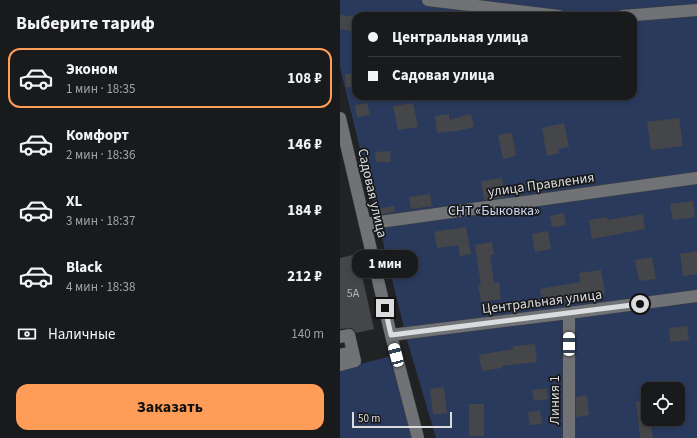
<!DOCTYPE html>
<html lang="ru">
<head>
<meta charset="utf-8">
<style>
	:root { --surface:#191a1b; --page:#222324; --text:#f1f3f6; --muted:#9fa1a3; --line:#37383a; --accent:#fe9c58 }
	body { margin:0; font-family:"Source Sans 3",sans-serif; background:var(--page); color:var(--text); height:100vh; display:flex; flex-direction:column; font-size:15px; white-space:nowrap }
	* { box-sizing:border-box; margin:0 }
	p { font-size:13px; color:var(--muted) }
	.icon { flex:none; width:22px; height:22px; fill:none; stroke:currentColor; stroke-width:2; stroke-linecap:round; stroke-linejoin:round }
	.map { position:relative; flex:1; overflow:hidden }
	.details { display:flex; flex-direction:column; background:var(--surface); width:340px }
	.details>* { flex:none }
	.hud { position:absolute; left:12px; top:12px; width:285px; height:88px; border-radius:12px; box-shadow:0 2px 6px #0003,0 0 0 1px var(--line); display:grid; align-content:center; height:88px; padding:0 16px; background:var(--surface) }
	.fabs { position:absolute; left:301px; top:382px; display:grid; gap:8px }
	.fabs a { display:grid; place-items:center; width:44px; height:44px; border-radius:8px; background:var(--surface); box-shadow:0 2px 6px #0003,0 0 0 1px var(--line); font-size:20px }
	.scale { position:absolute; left:12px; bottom:10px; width:100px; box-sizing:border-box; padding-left:4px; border:2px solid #dbdcde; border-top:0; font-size:11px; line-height:14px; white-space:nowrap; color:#dbdcde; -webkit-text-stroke:3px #18191b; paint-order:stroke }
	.end { position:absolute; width:18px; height:18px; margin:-9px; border:5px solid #dbdcde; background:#111; box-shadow:0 0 0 2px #111 }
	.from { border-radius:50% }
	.bubble { position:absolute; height:28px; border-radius:12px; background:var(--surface); box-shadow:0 2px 6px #0003,0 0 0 1px var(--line); font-size:13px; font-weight:700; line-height:28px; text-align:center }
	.car { position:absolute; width:12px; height:24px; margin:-12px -6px; border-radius:5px; box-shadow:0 0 3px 1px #0007; background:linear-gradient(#fff 24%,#345 0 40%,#fff 0 76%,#345 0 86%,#fff 0) }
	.hud b { display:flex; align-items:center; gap:14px; height:38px; font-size:15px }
	.hud b+b { border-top:1px solid var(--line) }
	.hud i { width:10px; height:10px; background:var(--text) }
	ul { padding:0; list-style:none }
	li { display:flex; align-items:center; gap:12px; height:60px; margin:0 8px 6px; padding:0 8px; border:2px solid transparent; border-radius:12px }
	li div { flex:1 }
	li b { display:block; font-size:15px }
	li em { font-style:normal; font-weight:700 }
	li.active { border-color:var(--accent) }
	li>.icon { width:36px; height:36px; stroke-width:1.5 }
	h2 { padding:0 16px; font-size:18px; line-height:48px }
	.pay { display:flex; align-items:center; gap:10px; height:44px; padding:0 16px; font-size:15px }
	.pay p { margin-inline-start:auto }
	.action { display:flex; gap:8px; margin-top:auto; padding:8px 16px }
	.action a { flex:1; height:46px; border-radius:12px; background:var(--accent); color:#111; font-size:16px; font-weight:700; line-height:46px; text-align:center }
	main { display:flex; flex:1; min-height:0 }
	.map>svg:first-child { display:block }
	.green { fill:#2a3a5d; fill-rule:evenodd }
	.building { fill:#454649 }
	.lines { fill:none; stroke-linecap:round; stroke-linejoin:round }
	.minor-casing { stroke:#3d3e40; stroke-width:13 }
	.minor { stroke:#707275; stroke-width:12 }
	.route { stroke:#dbdcde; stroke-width:5 }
	.labels { text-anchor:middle; stroke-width:3.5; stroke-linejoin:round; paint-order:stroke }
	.number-label { font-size:12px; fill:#b6b6b9 }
	.street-label { font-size:14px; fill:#dbdcde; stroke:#18191b }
	.park-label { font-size:14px; fill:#cddbf6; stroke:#18191b }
</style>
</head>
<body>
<main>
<section class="details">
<h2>Выберите тариф</h2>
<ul>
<li class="active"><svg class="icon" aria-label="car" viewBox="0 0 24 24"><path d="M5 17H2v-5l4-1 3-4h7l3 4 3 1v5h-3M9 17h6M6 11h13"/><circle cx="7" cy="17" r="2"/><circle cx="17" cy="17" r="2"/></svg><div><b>Эконом</b><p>1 мин · 18:35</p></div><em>108 ₽</em></li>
<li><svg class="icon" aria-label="car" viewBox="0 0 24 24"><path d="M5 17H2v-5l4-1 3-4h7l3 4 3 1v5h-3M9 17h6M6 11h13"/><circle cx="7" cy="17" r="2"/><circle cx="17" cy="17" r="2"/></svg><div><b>Комфорт</b><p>2 мин · 18:36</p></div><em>146 ₽</em></li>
<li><svg class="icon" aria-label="car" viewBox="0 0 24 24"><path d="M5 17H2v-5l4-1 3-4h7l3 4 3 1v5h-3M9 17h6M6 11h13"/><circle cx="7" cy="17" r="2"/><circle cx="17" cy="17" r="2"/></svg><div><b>XL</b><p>3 мин · 18:37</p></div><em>184 ₽</em></li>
<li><svg class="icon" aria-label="car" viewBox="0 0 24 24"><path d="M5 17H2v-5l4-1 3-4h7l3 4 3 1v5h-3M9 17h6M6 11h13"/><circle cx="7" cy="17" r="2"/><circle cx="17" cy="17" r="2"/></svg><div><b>Black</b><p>4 мин · 18:38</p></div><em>212 ₽</em></li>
</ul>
<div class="pay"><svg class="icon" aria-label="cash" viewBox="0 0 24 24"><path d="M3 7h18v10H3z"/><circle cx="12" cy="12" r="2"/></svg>Наличные<p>140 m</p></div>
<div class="action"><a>Заказать</a></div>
</section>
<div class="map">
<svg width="357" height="438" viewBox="0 0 357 438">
	<rect width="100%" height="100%" fill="#212224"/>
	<path class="green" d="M 0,0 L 357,0 L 357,438 L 96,438 L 67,340 L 0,67 ZM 16,16 L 293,16 L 293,96 L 16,96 ZM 308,389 L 338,389 L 338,419 L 308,419 Z
		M 56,355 L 78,438 L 0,438 L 0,369 Z"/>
	<path class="building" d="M 0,15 L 16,17 L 16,32 L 0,29 Z
		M 5,74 L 16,74 L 16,87 L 6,87 Z
		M 27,103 L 30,115 L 17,117 L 15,105 Z
		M 73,103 L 78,127 L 58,130 L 53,106 Z
		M 109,114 L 109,120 L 131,114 L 134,127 L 117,131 L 97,133 L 95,116 Z
		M 339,118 L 343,146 L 311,150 L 307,122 Z
		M 224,123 L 229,147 L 218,149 L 219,153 L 207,156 L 202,128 Z
		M 172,133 L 176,156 L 163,159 L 158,135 Z
		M 50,151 L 51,162 L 36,162 L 35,152 Z
		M 162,178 L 165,197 L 144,200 L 141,181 Z
		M 90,194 L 92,206 L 71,209 L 69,197 Z
		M 353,201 L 355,217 L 333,220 L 330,204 Z
		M 54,206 L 55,212 L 37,215 L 36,209 Z
		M 224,213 L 226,225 L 212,227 L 210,216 Z
		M 303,214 L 305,229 L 252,239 L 249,220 L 267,217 L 267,220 Z
		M 126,227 L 131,254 L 120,256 L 118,245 L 97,248 L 94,232 Z
		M 208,231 L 211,249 L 195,252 L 192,234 Z
		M 152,242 L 154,255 L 150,255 L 154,283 L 159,282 L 161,299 L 141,302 L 138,285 L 141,285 L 135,245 Z
		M 357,251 L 357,274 L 343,276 L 340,254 Z
		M 17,254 L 34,329 L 16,333 L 14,330 L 11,328 L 0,329 L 0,258 Z
		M 312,257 L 316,279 L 299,281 L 295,260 Z
		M 261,270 L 265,294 L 203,305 L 200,289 L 240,282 L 239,273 Z
		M 347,326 L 349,340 L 330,342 L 329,328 Z
		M 195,344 L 197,362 L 161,366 L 162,368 L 142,371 L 139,355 L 173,349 L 173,346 Z
		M 104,387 L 107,413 L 93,415 L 90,389 Z
		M 207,388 L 208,399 L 194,401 L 192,390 Z
		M 247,395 L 249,415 L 236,417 L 236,397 Z
		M 308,400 L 308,419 L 310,419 L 313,438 L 300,438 L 296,402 Z
		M 129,404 L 144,404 L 144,436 L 129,436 Z
		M 200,411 L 202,424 L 190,425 L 188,412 Z"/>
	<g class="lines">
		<defs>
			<path id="minor" d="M 88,0 L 219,16
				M 283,16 L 357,10
				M 0,118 L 51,335 L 78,438
				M 25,224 L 357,178
				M 51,335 L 229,313 L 357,296
				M 0,337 L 9,335 L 15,361 L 0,365
				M 0,355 L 13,352
				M 229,438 L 229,313"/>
		</defs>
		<use href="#minor" class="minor-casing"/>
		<use href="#minor" class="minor"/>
	</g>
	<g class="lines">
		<path class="route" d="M 45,308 L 51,335 L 300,304"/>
	</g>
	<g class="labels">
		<g class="number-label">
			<text x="13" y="297">5А</text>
		</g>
		<g class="street-label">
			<text transform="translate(201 184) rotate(-8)" y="5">улица Правления</text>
			<text transform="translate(33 193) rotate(77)" y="5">Садовая улица</text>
			<text transform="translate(202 301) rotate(-7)" y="5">Центральная улица</text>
			<text transform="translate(214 400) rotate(-90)" y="5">Линия 1</text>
		</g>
		<g class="park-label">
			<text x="154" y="215">СНТ «Быковка»</text>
		</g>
	</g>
</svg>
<div class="fabs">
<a><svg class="icon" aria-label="locate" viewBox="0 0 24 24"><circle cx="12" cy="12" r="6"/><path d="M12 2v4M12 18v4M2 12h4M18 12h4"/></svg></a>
</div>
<div class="scale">50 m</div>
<i class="end from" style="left:300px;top:304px"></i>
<i class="end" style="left:45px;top:308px"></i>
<div class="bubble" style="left:12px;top:250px;width:66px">1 мин</div>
<i class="car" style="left:229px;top:344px;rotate:0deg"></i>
<i class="car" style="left:56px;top:355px;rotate:345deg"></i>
<div class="hud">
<b><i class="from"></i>Центральная улица</b>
<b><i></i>Садовая улица</b>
</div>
</div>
</main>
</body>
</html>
